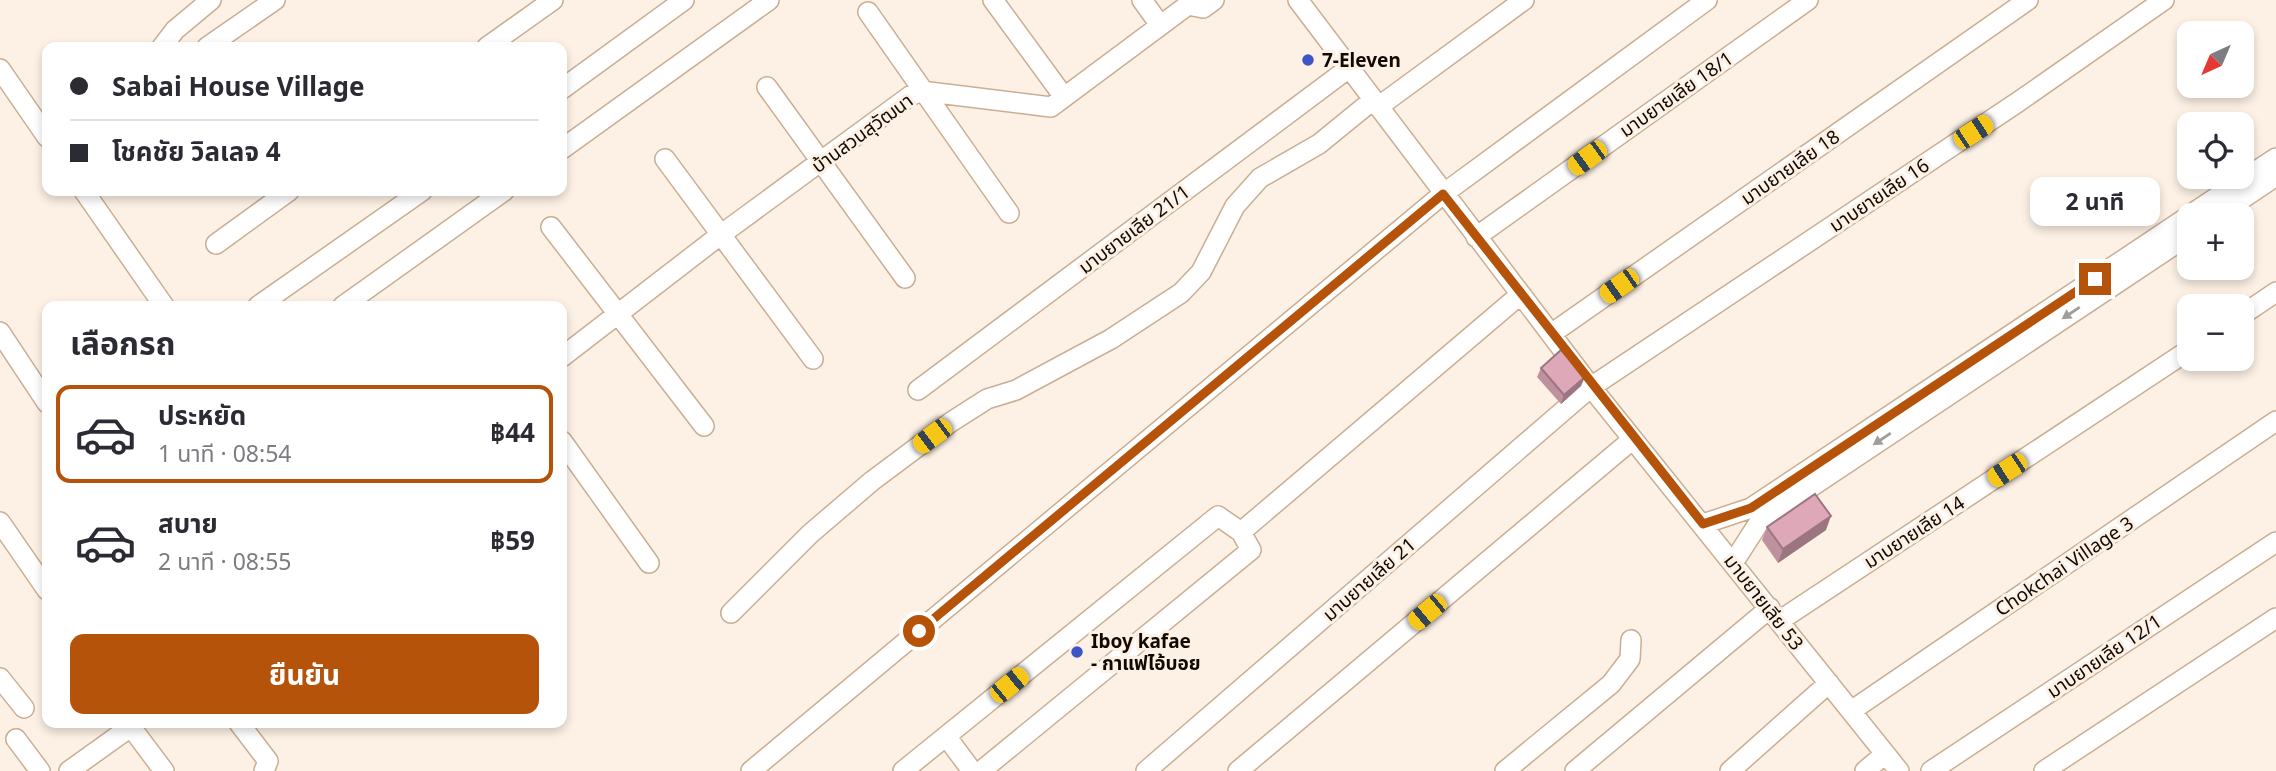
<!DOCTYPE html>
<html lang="th">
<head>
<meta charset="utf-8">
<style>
	:root { --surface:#fff; --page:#f2f2f3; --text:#2b2b33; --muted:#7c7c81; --line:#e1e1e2; --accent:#b45309 }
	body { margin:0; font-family:"Noto Sans","Noto Sans Thai",sans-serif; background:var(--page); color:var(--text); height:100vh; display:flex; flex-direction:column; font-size:26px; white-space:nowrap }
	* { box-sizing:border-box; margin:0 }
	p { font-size:23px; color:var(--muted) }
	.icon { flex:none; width:38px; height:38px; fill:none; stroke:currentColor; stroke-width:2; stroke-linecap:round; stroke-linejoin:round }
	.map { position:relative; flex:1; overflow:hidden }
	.side { position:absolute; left:42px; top:301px; width:525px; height:427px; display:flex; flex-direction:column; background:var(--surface); border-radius:14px; box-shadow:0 4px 10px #0003 }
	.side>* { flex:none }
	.hud { position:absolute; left:42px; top:42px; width:525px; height:154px; border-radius:14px; box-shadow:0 4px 10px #0003; display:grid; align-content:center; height:154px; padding:0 28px; background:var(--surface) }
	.needle { width:46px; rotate:224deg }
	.buttons { position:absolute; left:2177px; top:21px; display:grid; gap:14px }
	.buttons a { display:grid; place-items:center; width:77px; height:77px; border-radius:14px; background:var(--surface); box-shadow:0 4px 10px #0003; font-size:35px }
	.end { position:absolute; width:32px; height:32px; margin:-16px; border:9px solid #b45309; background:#fff; box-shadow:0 0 0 4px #fff }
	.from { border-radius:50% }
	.bubble { position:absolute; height:49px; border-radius:14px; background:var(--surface); box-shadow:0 4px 10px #0003; font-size:23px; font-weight:700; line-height:49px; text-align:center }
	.car { position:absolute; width:21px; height:42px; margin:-21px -10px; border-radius:9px; box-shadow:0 0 5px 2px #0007; background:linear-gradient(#f5c518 24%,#345 0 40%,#f5c518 0 76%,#345 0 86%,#f5c518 0) }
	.hud b { display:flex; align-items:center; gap:24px; height:66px; font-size:26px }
	.hud b+b { border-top:2px solid var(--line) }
	.hud i { width:18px; height:18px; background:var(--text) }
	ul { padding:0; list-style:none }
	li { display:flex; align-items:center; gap:21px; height:98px; margin:0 14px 10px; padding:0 14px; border:4px solid transparent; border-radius:14px }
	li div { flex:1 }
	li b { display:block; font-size:26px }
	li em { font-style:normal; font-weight:700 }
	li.current { border-color:var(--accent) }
	li>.icon { width:63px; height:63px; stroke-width:1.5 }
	h2 { padding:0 28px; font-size:32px; line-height:84px }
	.cta { display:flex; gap:14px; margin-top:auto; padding:14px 28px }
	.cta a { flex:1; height:80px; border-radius:14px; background:var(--accent); color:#fff; font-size:28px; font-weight:700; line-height:80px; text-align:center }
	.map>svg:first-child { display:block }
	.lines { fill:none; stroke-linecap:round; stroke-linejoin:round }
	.minor-casing { stroke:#caae93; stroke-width:22 }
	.minor { stroke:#fff; stroke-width:19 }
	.wall { fill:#bf909e }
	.shaded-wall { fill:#9b7681 }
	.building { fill:#dea8b8; stroke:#9b7681; stroke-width:2 }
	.oneway { fill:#a09d9a }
	.route { stroke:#b45309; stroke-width:9 }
	.poi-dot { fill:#3c56c8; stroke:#fdf1e5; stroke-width:2.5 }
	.labels { text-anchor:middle; stroke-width:6; stroke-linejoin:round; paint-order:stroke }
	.poi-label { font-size:19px; font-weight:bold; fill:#120902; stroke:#fdf1e5; text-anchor:start }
	.street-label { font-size:19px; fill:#120902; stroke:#fdf1e5 }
</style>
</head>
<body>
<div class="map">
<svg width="2276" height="771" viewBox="0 0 2276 771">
	<rect width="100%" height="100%" fill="#fdf1e5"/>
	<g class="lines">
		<defs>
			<path id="minor" d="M 993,0 L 1064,97
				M 1142,0 L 1160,25
				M 1298,0 L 1591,387 L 1899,771
				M 868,12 L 1009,213
				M 162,47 L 175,30 L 211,0
				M 207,47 L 275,0
				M 487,47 L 553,0
				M 0,69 L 47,137
				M 767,87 L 905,278
				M 562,89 L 684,0
				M 1378,107 L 1524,0
				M 562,149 L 769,0
				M 665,159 L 813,359
				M 84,191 L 164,306
				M 2190,215 L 2276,158
				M 2218,215 L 2276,176
				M 551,227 L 704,426
				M 1476,237 L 1808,0
				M 216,244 L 289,191
				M 258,306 L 422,191
				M 343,306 L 504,191
				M 2242,315 L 2276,292
				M 0,332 L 47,403
				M 1551,334 L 2028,0
				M 562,357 L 719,236 L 910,96 L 921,91 L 1051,107 L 1188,5 L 1203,8 L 1214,0
				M 918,390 L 1349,68
				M 562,441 L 649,563
				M 0,522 L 47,590
				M 1703,524 L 1751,508 L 2189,216
				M 1241,532 L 1520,295
				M 1733,563 L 1760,521 L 2189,235
				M 731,613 L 810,534 L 872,481 L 951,422 L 987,399 L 1016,390 L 1111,339 L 1181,293 L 1201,272 L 1235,206 L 1260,178 L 1319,144 L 1373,100
				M 1779,621 L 2189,350
				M 0,678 L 24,708
				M 1851,711 L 2276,421
				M 128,723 L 164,771
				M 239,723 L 268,761 L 264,771
				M 946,736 L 972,771
				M 16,739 L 40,771
				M 69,771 L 136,723
				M 751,771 L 1443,194 L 1707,0
				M 903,771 L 1218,516 L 1241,532 L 1251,550 L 981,771
				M 1146,771 L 1591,387 L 2018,102 L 2164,0
				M 1238,771 L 1633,439
				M 1505,771 L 1611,684 L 1630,659 L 1631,640
				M 1575,771 L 1770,608
				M 1730,771 L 1829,683
				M 1865,771 L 1885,754
				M 1931,771 L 2276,542
				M 2044,771 L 2276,618"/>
		</defs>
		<use href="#minor" class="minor-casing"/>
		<use href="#minor" class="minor"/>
	</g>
	<path class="wall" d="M 1541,368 L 1581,386 L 1561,404 L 1537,377 Z
		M 1767,527 L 1826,530 L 1778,563 L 1762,540 Z"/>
	<path class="shaded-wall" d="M 1585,377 L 1581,386 L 1561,404 L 1564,395 Z
		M 1831,516 L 1826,530 L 1778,563 L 1783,549 Z"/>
	<path class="building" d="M 1561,350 L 1585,377 L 1564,395 L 1541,368 Z
		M 1815,494 L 1831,516 L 1783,549 L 1767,527 Z"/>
	<defs><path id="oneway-solid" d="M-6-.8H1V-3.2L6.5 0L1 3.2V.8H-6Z" transform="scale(1.75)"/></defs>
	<g class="oneway">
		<use href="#oneway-solid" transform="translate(2071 313) rotate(146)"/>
		<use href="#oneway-solid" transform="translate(1882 439) rotate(146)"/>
	</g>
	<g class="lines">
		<path class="route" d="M 919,631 L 1443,194 L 1703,524 L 1751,508 L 2095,279"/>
	</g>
	<g class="poi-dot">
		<circle cx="1308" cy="60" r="7"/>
		<circle cx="1077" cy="652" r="7"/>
	</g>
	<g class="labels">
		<g class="poi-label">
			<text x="1322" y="67">7-Eleven</text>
			<text x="1091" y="648">Iboy kafae<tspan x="1091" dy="22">- กาแฟไอ้บอย</tspan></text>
		</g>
		<g class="street-label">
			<text transform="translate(1676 94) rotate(-35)" y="7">มาบยายเลีย 18/1</text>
			<text transform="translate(862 133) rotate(-36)" y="7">บ้านสวนสุวัฒนา</text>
			<text transform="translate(1790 167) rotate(-35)" y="7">มาบยายเลีย 18</text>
			<text transform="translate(1879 195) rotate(-34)" y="7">มาบยายเลีย 16</text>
			<text transform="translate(1134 229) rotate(-37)" y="7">มาบยายเลีย 21/1</text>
			<text transform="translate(1914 532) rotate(-33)" y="7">มาบยายเลีย 14</text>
			<text transform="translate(2064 566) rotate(-34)" y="7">Chokchai Village 3</text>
			<text transform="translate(1369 579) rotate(-41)" y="7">มาบยายเลีย 21</text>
			<text transform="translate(1764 602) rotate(52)" y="7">มาบยายเลีย 53</text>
			<text transform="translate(2104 656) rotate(-34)" y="7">มาบยายเลีย 12/1</text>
		</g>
	</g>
</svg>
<div class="buttons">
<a><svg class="needle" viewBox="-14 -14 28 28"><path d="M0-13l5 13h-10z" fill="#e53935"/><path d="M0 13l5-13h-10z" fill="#7c7c81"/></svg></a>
<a><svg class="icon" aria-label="locate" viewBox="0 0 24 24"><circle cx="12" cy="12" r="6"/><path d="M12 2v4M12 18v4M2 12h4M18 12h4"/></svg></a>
<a>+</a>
<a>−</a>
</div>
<i class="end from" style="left:919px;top:631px"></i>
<i class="end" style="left:2095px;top:279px"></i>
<div class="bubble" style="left:2030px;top:177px;width:130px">2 นาที</div>
<i class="car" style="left:1973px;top:132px;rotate:57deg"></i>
<i class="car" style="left:1587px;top:158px;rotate:234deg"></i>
<i class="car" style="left:1619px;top:286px;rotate:235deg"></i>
<i class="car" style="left:932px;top:436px;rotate:233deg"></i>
<i class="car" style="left:2007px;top:470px;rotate:237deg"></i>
<i class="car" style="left:1427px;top:612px;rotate:230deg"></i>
<i class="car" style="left:1009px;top:685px;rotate:51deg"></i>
<div class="hud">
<b><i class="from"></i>Sabai House Village</b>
<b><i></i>โชคชัย วิลเลจ 4</b>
</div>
<section class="side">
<h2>เลือกรถ</h2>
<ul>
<li class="current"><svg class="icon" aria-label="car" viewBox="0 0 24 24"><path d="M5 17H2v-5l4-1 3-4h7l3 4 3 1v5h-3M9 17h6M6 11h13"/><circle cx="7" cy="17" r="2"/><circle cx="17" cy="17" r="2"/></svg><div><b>ประหยัด</b><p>1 นาที · 08:54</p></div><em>฿44</em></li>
<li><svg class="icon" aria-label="car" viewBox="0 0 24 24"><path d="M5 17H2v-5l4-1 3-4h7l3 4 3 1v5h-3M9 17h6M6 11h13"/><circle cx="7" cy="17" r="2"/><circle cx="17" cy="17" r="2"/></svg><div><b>สบาย</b><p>2 นาที · 08:55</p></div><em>฿59</em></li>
</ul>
<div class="cta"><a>ยืนยัน</a></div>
</section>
</div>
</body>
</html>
